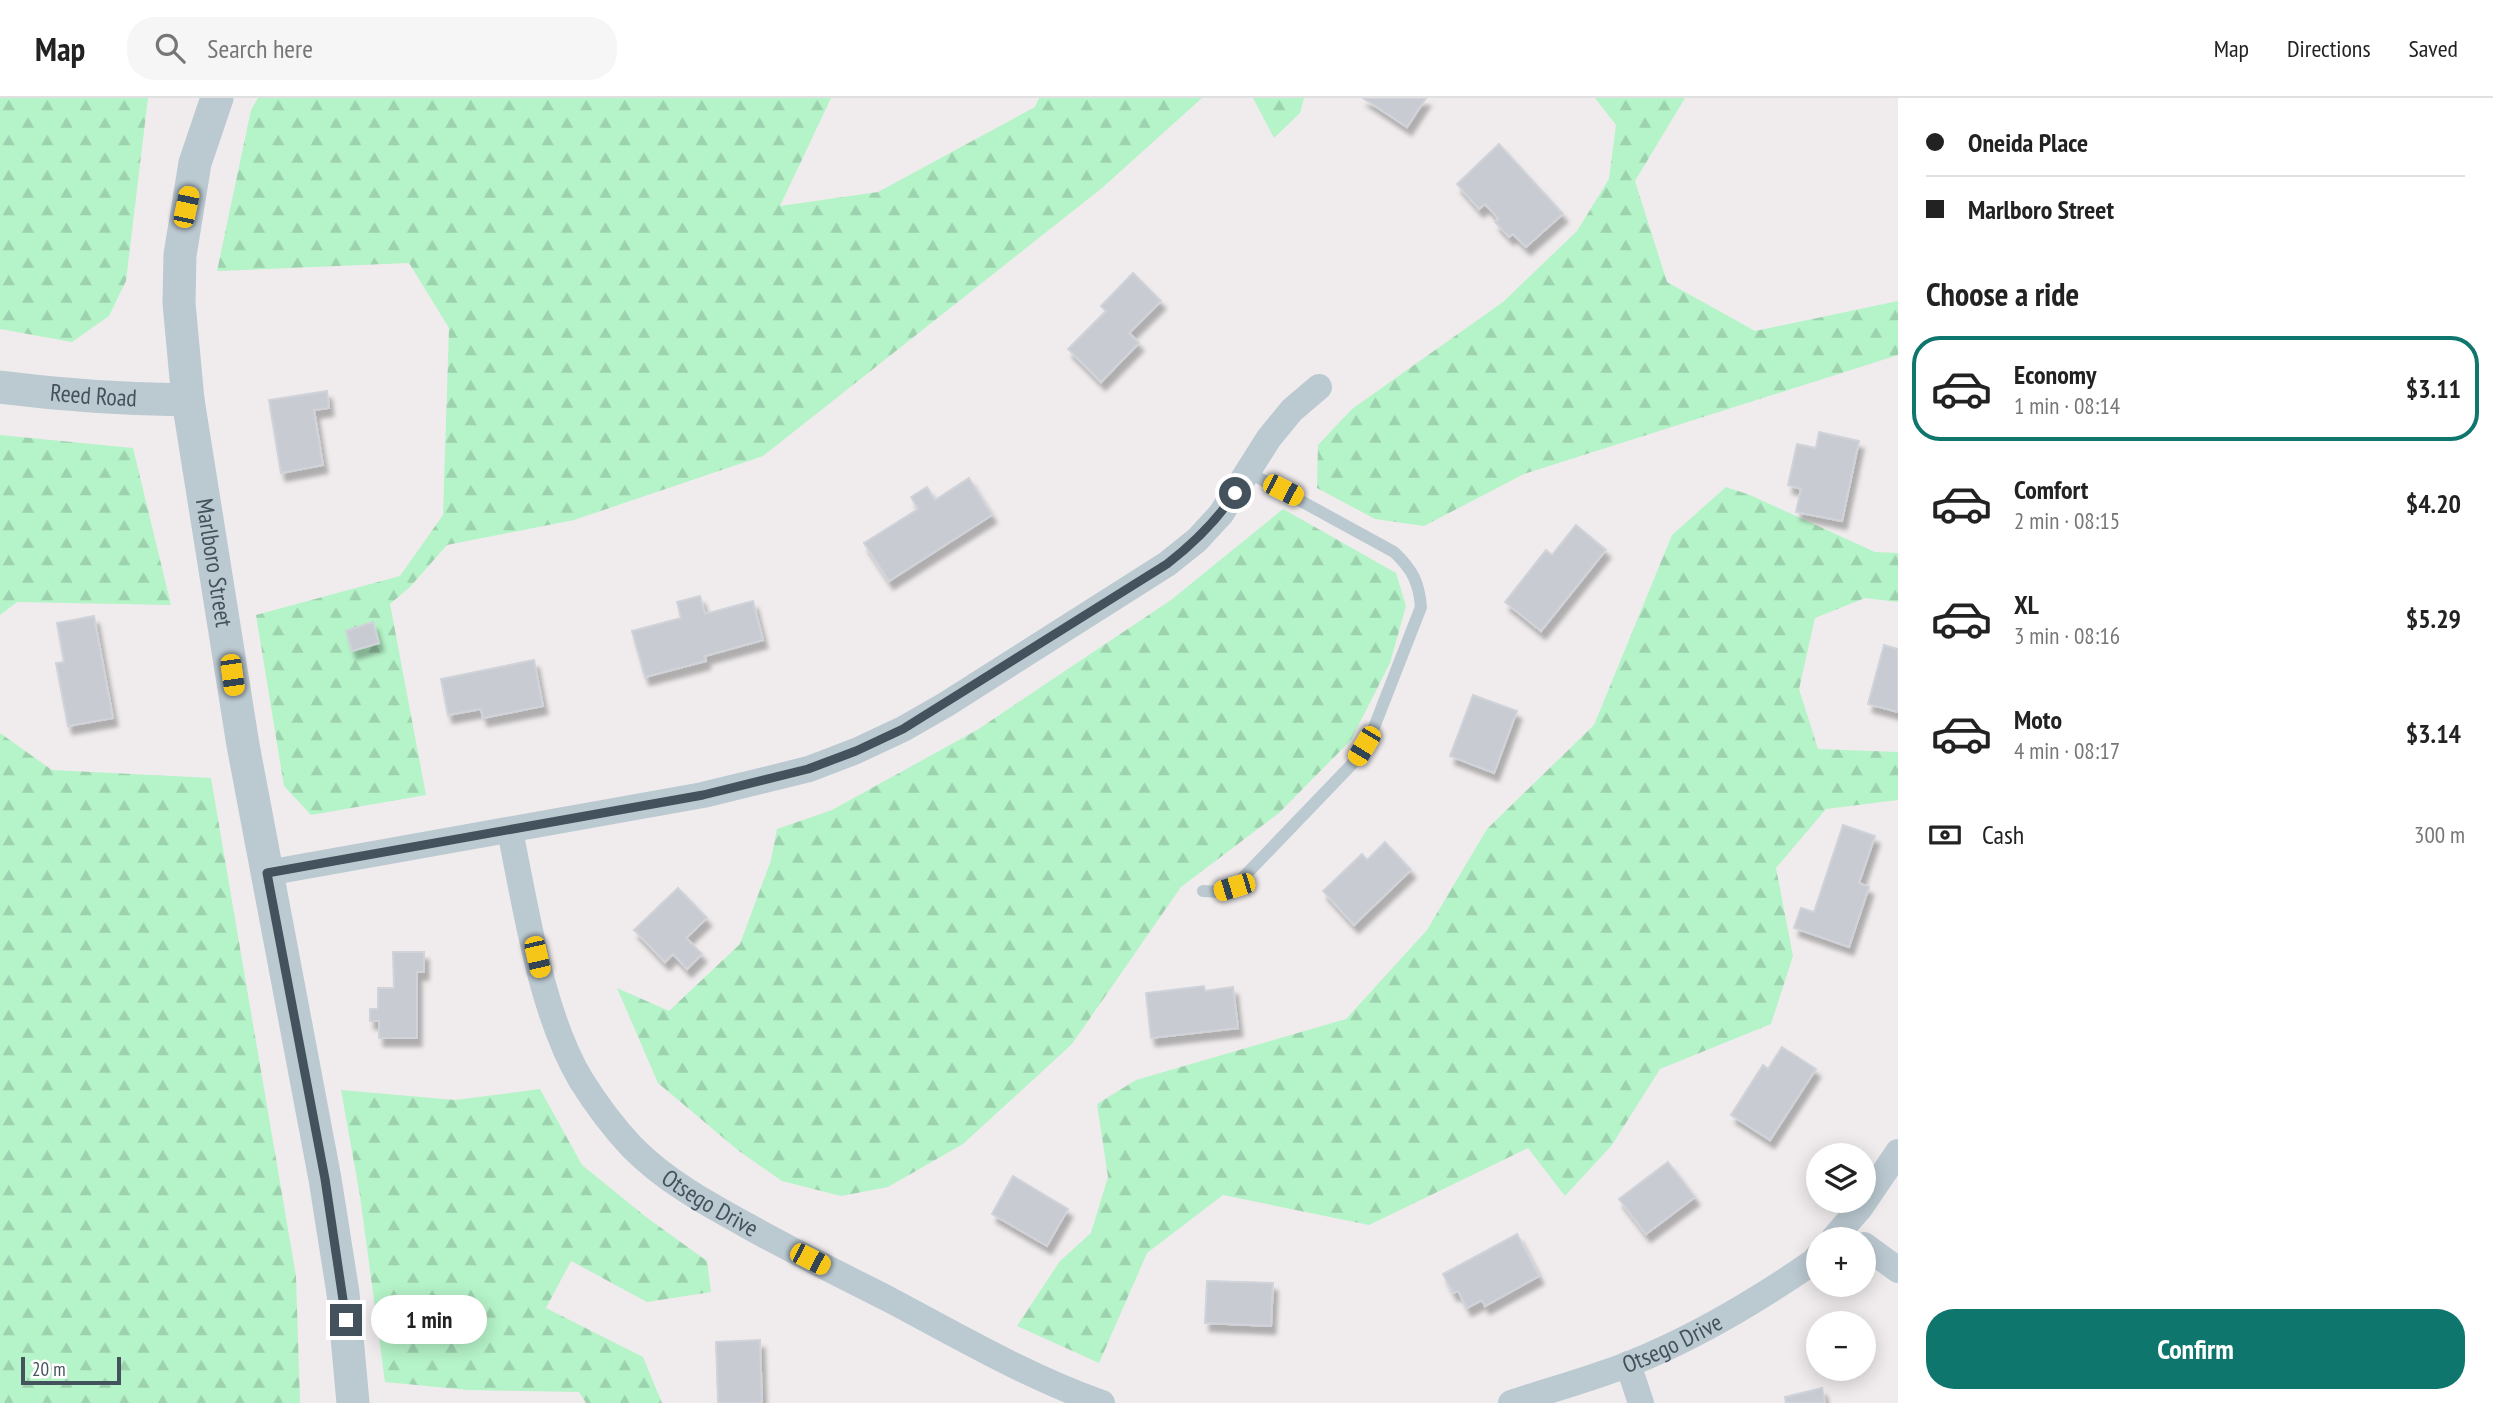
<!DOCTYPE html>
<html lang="en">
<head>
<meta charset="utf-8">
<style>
	:root { --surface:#fff; --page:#f6f6f6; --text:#222; --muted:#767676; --line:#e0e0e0; --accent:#0f766e }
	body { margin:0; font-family:"PT Sans Narrow",sans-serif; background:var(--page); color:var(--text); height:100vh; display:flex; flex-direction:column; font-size:26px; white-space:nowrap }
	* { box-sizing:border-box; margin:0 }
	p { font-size:23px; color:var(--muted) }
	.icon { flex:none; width:38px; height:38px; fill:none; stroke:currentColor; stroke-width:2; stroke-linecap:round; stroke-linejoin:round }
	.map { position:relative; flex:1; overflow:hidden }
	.side { display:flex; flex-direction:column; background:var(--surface); width:595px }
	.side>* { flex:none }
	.guide { display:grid; align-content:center; height:154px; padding:0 28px; background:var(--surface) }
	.controls { position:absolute; left:1806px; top:1045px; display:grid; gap:14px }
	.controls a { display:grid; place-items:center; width:70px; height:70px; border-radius:50%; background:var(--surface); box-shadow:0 4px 18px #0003; font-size:35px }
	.scale { position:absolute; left:21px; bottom:18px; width:100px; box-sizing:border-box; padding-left:7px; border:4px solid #43525c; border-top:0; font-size:19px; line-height:24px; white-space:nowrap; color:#43525c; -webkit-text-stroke:5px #fff; paint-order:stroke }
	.end { position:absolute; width:32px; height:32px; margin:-16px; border:9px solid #43525c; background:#fff; box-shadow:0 0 0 4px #fff }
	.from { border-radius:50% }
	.bubble { position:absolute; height:49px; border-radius:24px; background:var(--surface); box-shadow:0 4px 18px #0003; font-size:23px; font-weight:600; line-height:49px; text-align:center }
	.car { position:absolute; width:21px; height:42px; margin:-21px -10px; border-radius:9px; box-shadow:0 0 5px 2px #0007; background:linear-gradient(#f5c518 24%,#345 0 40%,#f5c518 0 76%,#345 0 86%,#f5c518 0) }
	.guide b { display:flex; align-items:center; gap:24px; height:66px; font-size:26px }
	.guide b+b { border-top:2px solid var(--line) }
	.guide i { width:18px; height:18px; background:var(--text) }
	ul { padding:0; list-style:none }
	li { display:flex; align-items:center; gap:21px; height:105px; margin:0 14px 10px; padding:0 14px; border:4px solid transparent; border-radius:28px }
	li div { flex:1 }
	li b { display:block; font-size:26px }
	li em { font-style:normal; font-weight:600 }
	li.current { border-color:var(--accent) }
	li>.icon { width:63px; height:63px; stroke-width:1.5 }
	h2 { padding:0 28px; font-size:32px; line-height:84px }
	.pay { display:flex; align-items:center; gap:18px; height:77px; padding:0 28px; font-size:26px }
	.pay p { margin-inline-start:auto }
	.primary-button { display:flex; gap:14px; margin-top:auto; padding:14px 28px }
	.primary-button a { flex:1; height:80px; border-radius:28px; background:var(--accent); color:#fff; font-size:28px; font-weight:600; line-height:80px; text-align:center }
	header { display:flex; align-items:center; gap:42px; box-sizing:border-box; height:98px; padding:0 35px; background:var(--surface); border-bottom:2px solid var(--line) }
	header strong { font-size:33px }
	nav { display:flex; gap:38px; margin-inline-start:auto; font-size:24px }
	.search { width:490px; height:63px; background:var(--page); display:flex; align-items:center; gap:18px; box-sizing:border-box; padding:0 24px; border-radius:28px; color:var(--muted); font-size:26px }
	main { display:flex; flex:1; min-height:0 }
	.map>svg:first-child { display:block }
	.forest { fill:url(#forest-firs) }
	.building { fill:#c8ccd2; stroke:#d0d3d9; stroke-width:2; filter:url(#shadow) }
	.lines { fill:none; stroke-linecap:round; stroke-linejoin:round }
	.service { stroke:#bbc9d1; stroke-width:12 }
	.minor { stroke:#bbc9d1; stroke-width:26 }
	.tertiary { stroke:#bbc9d1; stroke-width:33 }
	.route { stroke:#43525c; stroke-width:9 }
	.labels { text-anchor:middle; stroke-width:7; stroke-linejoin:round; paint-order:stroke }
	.street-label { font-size:24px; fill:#43525c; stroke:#fff }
</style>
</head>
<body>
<header>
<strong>Map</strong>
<div class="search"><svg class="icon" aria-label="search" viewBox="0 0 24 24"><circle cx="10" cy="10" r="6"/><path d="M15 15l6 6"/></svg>Search here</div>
<nav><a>Map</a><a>Directions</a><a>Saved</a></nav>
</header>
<main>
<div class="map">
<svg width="1898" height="1305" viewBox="0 0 1898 1305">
	<defs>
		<pattern id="forest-firs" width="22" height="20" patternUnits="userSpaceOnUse" patternTransform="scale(1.75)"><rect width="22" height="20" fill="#b5f3c8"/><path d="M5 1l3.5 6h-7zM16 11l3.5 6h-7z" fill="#9dd2ae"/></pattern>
		<filter id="shadow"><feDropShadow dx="4.5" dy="8" stdDeviation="2" flood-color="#0004"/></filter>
	</defs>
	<rect width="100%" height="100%" fill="#f0eced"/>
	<path class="forest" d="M 0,0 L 148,0 L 126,183 L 109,218 L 72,244 L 0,231 Z
		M 258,0 L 831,0 L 780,108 L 878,94 L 1035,9 L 1039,0 L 1202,0 L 1102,90 L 763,358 L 574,422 L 447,447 L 410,489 L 390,506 L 426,697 L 311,717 L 284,688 L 256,517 L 400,478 L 443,417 L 449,230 L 409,165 L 217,173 L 251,12 Z
		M 1253,0 L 1304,0 L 1300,15 L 1274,40 Z
		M 1595,0 L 1685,0 L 1635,83 L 1667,184 L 1755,233 L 1898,203 L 1898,257 L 1524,376 L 1424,428 L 1375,421 L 1317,390 L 1318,347 L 1352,311 L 1503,204 L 1577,133 L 1609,81 L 1616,27 Z
		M 0,337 L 133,350 L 171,507 L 17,504 L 0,517 Z
		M 1726,389 L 1750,397 L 1875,454 L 1898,455 L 1898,504 L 1865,500 L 1815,520 L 1799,591 L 1818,651 L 1898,654 L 1898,702 L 1826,711 L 1776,770 L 1793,858 L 1771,926 L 1660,971 L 1612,1047 L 1565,1098 L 1528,1050 L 1369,1127 L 1223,1097 L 1147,1155 L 1099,1265 L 1017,1228 L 1060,1163 L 1091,1135 L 1108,1079 L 1097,1006 L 1136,982 L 1346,921 L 1427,832 L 1487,731 L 1594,627 L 1672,437 Z
		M 1283,411 L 1396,475 L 1406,508 L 1390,565 L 1351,642 L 1279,715 L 1181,789 L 1072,946 L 963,1046 L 888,1089 L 841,1098 L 782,1083 L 739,1053 L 658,985 L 617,890 L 669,913 L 740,846 L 771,762 L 777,731 L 832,712 L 977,632 L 1171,502 Z
		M 0,635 L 52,672 L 211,680 L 296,1178 L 300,1305 L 0,1305 Z
		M 540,991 L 582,1067 L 646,1119 L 707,1163 L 711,1194 L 647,1204 L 571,1163 L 546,1210 L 643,1259 L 662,1305 L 586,1305 L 579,1294 L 468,1292 L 385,1284 L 360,1098 L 341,992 L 455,1002 Z"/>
	<path class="building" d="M 1363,0 L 1426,0 L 1407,29 Z
		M 1499,46 L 1563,116 L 1526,149 L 1513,136 L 1509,139 L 1495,124 L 1499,121 L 1485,106 L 1479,111 L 1457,86 Z
		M 1133,175 L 1161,203 L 1129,235 L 1139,245 L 1101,284 L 1068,251 L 1106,213 L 1101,208 Z
		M 327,293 L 329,310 L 314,312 L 323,367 L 281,375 L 269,302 Z
		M 1819,334 L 1859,343 L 1842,423 L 1796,414 L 1801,391 L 1788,387 L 1797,346 L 1816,350 Z
		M 969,380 L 992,417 L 889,483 L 864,445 L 918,411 L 911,399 L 927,389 L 935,402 Z
		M 1576,427 L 1606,452 L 1541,533 L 1505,504 L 1546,452 L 1552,457 Z
		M 700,498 L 705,516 L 753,503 L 763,542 L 705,558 L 706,563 L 645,579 L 632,533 L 681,520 L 677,504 Z
		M 94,518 L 113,620 L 68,628 L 56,565 L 64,564 L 57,525 Z
		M 373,524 L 379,545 L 352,553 L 346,533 Z
		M 1884,547 L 1898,551 L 1898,614 L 1868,606 Z
		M 534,562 L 543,608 L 483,620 L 481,611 L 448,617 L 441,581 Z
		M 1473,597 L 1517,613 L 1494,675 L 1450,658 Z
		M 1843,727 L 1875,738 L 1859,785 L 1869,789 L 1849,849 L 1794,830 L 1801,810 L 1814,814 Z
		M 1385,744 L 1411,772 L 1354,827 L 1323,793 L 1362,756 L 1367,762 Z
		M 678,790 L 707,820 L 686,840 L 702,856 L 687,871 L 673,856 L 665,864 L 634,832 Z
		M 393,854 L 424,854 L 424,874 L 417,874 L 417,940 L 379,940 L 379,923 L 370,923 L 370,911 L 378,911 L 378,890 L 394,890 Z
		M 1204,888 L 1205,893 L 1233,889 L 1238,930 L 1151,940 L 1146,895 Z
		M 1782,949 L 1816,971 L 1770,1042 L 1731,1017 L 1763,967 L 1768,971 Z
		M 1668,1064 L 1695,1099 L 1646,1136 L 1619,1101 Z
		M 1013,1078 L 1068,1111 L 1047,1148 L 992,1116 Z
		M 1517,1136 L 1539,1178 L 1485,1208 L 1482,1202 L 1467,1210 L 1458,1193 L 1453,1195 L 1443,1176 Z
		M 1207,1183 L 1273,1185 L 1271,1228 L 1205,1225 Z
		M 760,1242 L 762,1305 L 718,1305 L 716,1244 Z
		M 1822,1290 L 1825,1305 L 1786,1305 L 1785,1299 Z"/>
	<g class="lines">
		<path class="service" d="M 1203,793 L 1220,794 L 1234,789 L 1355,663 L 1373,632 L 1421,509 C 1419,484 1412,471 1394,454 L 1248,374"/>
		<g class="minor">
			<path id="s1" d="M 510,733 C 526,810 541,915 581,982 C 596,1006 613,1029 632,1049 C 664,1082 706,1105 746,1127 C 794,1154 843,1178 892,1203 C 960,1239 1028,1279 1102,1305"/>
			<path d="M 267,775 L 703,697 L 809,671 L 856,653 L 903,631 L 945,607 L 1167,466 L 1197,442 L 1221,416 L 1269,340 L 1292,312 L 1319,289"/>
			<path d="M 1833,1141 L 1860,1110 L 1898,1054"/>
			<path d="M 1864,1147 L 1898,1172"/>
			<path d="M 1628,1266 L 1641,1305"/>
			<path id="s2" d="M 1511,1305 C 1550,1292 1591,1281 1629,1266 C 1695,1240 1755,1204 1813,1164 L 1818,1158"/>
		</g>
		<g class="tertiary">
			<path id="s3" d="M 217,0 L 195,65 L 180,157 L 179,205 L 188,302 L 243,647 L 325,1081 L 343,1195 L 353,1305"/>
			<path id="s4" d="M 0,289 C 63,297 124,301 188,302"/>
		</g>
	</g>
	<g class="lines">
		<path class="route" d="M 346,1222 L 325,1081 L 267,775 L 703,697 L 808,671 L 856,653 L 903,631 L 1167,466 C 1194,445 1216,424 1235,395"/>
	</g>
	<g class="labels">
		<g class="street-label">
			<text dy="8" stroke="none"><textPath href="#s4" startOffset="94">Reed Road</textPath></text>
			<text dy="8" stroke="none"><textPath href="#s3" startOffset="472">Marlboro Street</textPath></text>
			<text dy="8" stroke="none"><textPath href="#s1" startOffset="441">Otsego Drive</textPath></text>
			<text dy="8" stroke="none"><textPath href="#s2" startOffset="172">Otsego Drive</textPath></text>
		</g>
	</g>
</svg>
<div class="controls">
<a><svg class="icon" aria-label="layers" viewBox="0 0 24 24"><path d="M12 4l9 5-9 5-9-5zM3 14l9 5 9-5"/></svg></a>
<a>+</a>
<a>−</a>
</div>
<div class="scale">20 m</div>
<i class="end from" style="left:1235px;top:395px"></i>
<i class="end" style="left:346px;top:1222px"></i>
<div class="bubble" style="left:371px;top:1197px;width:116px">1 min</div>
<i class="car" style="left:186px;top:109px;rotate:12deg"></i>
<i class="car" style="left:1283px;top:392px;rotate:117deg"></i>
<i class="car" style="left:232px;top:577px;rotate:172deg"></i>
<i class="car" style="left:1364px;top:648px;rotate:211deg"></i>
<i class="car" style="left:1234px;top:789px;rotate:253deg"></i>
<i class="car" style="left:537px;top:859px;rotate:167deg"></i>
<i class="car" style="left:810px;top:1161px;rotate:117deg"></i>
</div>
<section class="side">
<div class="guide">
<b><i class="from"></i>Oneida Place</b>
<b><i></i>Marlboro Street</b>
</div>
<h2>Choose a ride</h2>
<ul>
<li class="current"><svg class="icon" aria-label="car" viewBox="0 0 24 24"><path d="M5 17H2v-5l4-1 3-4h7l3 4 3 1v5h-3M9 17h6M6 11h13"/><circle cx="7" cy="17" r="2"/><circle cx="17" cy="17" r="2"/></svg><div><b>Economy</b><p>1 min · 08:14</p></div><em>$3.11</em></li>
<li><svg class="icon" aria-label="car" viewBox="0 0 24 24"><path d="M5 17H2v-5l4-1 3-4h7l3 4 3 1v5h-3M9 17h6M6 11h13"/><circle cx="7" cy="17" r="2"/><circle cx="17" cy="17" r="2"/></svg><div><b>Comfort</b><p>2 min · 08:15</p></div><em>$4.20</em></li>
<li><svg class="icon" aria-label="car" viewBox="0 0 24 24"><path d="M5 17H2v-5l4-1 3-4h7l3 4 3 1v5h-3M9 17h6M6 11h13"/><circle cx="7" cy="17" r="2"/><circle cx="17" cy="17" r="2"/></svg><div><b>XL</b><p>3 min · 08:16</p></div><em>$5.29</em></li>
<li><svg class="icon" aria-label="car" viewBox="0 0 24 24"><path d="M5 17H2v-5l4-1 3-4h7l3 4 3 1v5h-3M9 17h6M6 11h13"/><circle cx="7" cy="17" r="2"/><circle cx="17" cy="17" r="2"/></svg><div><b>Moto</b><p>4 min · 08:17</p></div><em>$3.14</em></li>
</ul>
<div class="pay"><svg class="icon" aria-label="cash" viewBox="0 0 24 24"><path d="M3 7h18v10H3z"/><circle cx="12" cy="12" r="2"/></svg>Cash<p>300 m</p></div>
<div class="primary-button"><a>Confirm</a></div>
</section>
</main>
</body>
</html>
